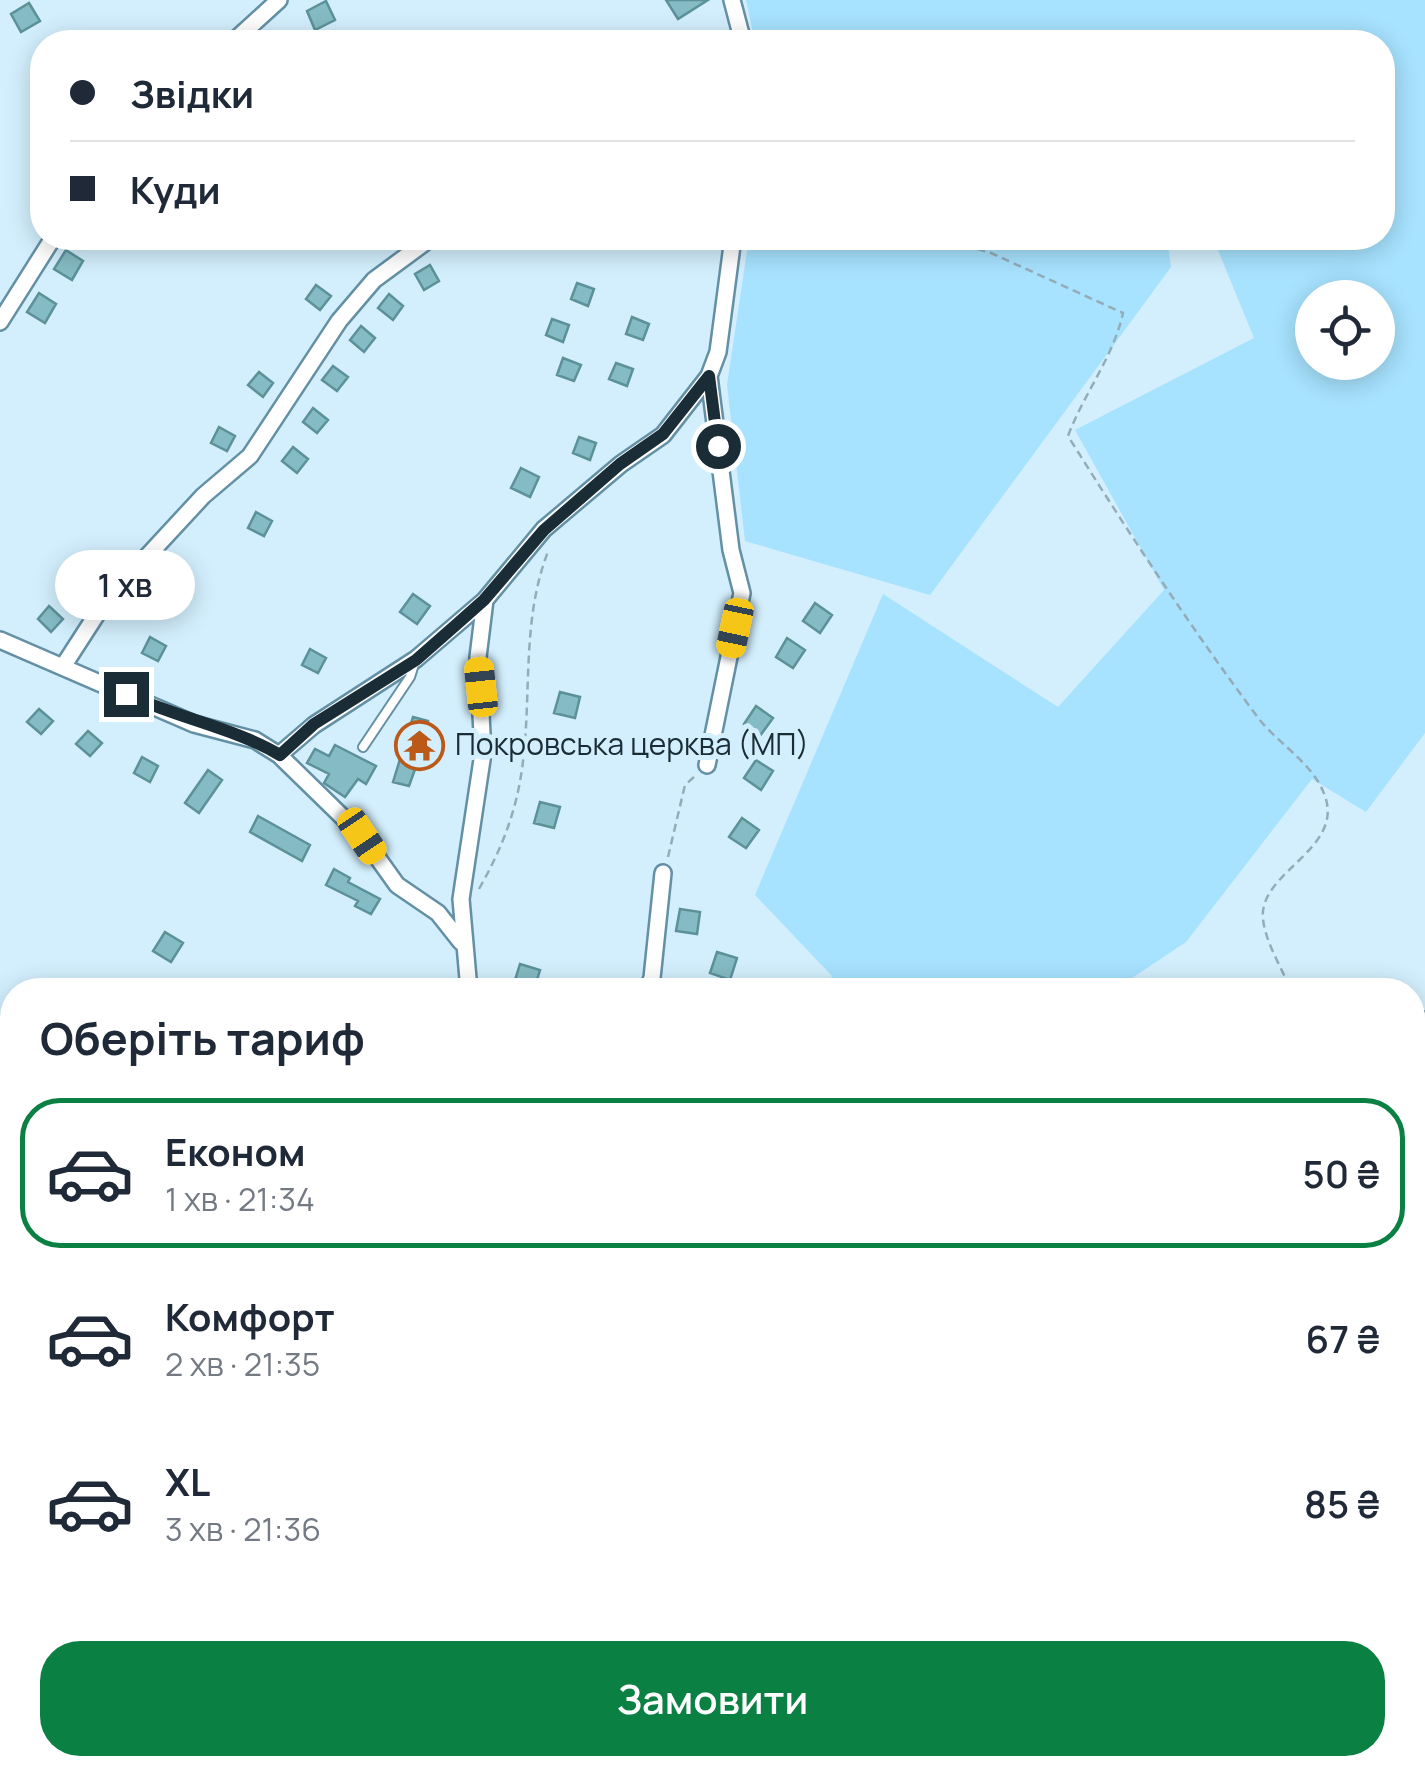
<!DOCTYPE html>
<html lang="uk">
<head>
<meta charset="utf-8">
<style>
	:root { --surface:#fff; --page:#f6f6f7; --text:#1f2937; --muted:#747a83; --line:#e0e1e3; --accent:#0b8043 }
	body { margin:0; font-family:Manrope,sans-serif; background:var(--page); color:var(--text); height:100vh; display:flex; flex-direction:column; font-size:38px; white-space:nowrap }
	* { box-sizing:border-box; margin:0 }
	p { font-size:32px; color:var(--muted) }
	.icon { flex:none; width:55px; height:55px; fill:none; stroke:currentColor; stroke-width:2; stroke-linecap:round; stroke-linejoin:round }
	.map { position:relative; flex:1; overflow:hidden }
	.sheet { position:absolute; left:0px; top:978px; width:1425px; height:798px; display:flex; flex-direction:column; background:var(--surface); border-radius:40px 40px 0 0; box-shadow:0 5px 25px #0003 }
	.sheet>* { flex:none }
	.guide { position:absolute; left:30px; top:30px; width:1365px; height:220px; border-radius:40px; box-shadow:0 5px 25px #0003; display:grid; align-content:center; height:220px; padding:0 40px; background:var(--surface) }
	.tools { position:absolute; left:1295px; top:280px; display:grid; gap:20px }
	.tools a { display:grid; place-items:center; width:100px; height:100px; border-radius:50%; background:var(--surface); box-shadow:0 5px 25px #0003; font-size:50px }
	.end { position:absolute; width:45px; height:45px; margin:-22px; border:12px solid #1a2d36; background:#fff; box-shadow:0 0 0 5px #fff }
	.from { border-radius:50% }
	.bubble { position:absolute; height:70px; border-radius:35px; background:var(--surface); box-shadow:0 5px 25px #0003; font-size:32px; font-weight:600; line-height:70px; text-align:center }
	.car { position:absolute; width:30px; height:60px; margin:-30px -15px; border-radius:12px; box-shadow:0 0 8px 2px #0007; background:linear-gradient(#f5c518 24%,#345 0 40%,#f5c518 0 76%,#345 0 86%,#f5c518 0) }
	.guide b { display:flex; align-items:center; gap:35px; height:95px; font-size:38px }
	.guide b+b { border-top:2px solid var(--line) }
	.guide i { width:25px; height:25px; background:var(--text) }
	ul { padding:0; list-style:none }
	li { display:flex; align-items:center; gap:30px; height:150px; margin:0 20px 15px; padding:0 20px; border:5px solid transparent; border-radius:40px }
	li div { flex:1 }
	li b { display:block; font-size:38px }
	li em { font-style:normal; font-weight:600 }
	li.selected { border-color:var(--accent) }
	li>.icon { width:90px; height:90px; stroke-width:1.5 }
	h2 { padding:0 40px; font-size:45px; line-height:120px }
	.action { display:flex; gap:20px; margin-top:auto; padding:20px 40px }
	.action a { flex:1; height:115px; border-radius:40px; background:var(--accent); color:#fff; font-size:40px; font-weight:600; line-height:115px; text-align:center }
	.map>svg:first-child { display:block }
	.green { fill:#a7e2fe; fill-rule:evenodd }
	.building { fill:#85bbc4; stroke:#5c919a; stroke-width:2.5 }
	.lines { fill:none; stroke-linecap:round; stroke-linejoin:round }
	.service-casing { stroke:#6390a5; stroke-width:12 }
	.minor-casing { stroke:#6390a5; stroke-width:20 }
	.tertiary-casing { stroke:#6390a5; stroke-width:22 }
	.path { stroke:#93acb8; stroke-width:2.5; stroke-dasharray:8 5; stroke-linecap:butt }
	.service { stroke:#fff; stroke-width:8 }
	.minor { stroke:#fff; stroke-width:15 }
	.tertiary { stroke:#fff; stroke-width:18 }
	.route { stroke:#1a2d36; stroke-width:12 }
	.labels { text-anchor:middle; stroke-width:10; stroke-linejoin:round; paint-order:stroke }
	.poi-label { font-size:30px; fill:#1a2d36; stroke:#d3effd; text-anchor:start }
</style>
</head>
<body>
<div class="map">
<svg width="1425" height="1773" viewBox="0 0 1425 1773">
	<rect width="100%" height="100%" fill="#d3effd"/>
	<path class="green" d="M 746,0 L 1425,0 L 1425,733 L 1366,812 L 1312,779 L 1186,942 L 1114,990 L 827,990 L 832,976 L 755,895 L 883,594 L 1058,707 L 1164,590 L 1075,430 L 1254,338 L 1213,238 L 1382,238 L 1382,42 L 755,42 ZM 1312,298 L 1378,298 L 1378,362 L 1312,362 Z
		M 749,238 L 1167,238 L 1171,267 L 930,595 L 745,541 L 727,385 Z"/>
	<path class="building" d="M 666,0 L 708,0 L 678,19 Z
		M 326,1 L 335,20 L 315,30 L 307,11 Z
		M 29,3 L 40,21 L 21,32 L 11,14 Z
		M 66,250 L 83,261 L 72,280 L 54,269 Z
		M 430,265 L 439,281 L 424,290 L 415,274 Z
		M 577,283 L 594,289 L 588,306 L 571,299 Z
		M 316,285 L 331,296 L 320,310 L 306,299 Z
		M 39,293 L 56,304 L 45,323 L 27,312 Z
		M 389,294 L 403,306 L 393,320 L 378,308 Z
		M 632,317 L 649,324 L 643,340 L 626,334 Z
		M 552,319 L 569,325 L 563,342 L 546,335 Z
		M 361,326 L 375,338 L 364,352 L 350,340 Z
		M 563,358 L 581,365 L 574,381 L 557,375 Z
		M 616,363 L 633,369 L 627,386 L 609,379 Z
		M 333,366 L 348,377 L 337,391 L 322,380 Z
		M 259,372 L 273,383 L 263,397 L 248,385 Z
		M 313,408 L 328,420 L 317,433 L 303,422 Z
		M 219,427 L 235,436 L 227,451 L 211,443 Z
		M 579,437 L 596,443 L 590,460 L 573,453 Z
		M 293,447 L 308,459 L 297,473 L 282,461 Z
		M 521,468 L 539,477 L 530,497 L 511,488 Z
		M 256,512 L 272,521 L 264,536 L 248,528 Z
		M 413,594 L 430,606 L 417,624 L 400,612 Z
		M 815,603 L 832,615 L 820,633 L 803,621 Z
		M 49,606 L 63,619 L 51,632 L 38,619 Z
		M 150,637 L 166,646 L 158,661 L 142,653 Z
		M 787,638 L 805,650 L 793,668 L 776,657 Z
		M 310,649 L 326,658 L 318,673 L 302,665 Z
		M 560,692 L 580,697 L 575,718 L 554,713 Z
		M 756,706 L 773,718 L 760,736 L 744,724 Z
		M 39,709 L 53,721 L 41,734 L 27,722 Z
		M 413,717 L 428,721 L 427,736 L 409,786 L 393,782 Z
		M 88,731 L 102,743 L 90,756 L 76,744 Z
		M 335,745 L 376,766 L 366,784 L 358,779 L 345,797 L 324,783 L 329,774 L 307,763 L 315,749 L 329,756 Z
		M 142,757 L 158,766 L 150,782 L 134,773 Z
		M 756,760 L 773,771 L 761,790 L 744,778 Z
		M 208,770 L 222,780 L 199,813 L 185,803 Z
		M 540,802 L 560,807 L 554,828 L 534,823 Z
		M 258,816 L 310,845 L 302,861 L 250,832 Z
		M 742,818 L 759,830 L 746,848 L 729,837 Z
		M 334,869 L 350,878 L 348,882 L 380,899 L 371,914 L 355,906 L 358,901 L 326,885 Z
		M 680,909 L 700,912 L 697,934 L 676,931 Z
		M 165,932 L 183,943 L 171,962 L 153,951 Z
		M 717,952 L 737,958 L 730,980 L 710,973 Z
		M 520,964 L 540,970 L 534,990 L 512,990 Z"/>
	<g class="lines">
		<defs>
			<path id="service" d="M 363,747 L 410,677 L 415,661"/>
			<path id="minor" d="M 732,0 L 743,42
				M 233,42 L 279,0
				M 0,322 L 53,238
				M 0,640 L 194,724 L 255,740 L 279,755 L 362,836 L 397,885 L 438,913 L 461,942
				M 64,665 L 104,603 L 203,496 L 250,456 L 339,321 L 374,280 L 431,238
				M 279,755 L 314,725 L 416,659 L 485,600
				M 707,765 L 742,593 L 731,550 L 709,376
				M 469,990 L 461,899 L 483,753 L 478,657 L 485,600 L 544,529 L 621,464 L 663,435 L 709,376 L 718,352 L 733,238
				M 647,990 L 652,978 L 663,873
				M 1412,1027 L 1425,1020
				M 0,1175 L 12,1178
				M 1412,1398 L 1425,1395
				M 290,1762 L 298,1773
				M 1030,1762 L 1037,1773"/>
			<path id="tertiary" d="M 0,1415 L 12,1429
				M 197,1773 L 211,1762"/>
		</defs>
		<use href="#service" class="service-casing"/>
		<use href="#minor" class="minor-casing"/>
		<use href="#tertiary" class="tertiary-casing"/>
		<path class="path" d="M 940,238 L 991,253 L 1123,313 C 1113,358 1084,393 1068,436 C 1128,532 1189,625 1256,715 C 1276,743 1313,762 1325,796 C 1344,850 1258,872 1263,919 C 1265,941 1282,969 1291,990
			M 668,857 L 685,785 L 694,777
			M 479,889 C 496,859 509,830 517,796 C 536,714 517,629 549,549"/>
		<use href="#service" class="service"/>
		<use href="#minor" class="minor"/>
		<use href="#tertiary" class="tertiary"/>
	</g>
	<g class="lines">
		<path class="route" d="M 126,694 C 175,717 237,729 280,755 L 314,724 L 416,660 L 457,624 L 484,600 L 544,530 L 620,464 L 663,434 L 709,376 L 718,446"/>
	</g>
	<defs>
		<symbol id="temple-ring" viewBox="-11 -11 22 22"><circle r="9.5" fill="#d3effd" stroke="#ba5918" stroke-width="1.5"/><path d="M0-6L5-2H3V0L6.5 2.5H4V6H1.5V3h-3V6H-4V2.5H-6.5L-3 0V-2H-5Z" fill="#ba5918"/></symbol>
	</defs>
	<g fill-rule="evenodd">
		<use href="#temple-ring" x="392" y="718" width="55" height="55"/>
	</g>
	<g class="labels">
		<g class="poi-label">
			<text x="455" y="755">Покровська церква (МП)</text>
		</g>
	</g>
</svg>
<div class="tools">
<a><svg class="icon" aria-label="locate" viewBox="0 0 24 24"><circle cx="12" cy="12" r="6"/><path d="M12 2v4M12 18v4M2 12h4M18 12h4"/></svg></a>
</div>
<i class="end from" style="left:718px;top:446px"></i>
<i class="end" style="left:126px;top:694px"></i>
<div class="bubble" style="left:55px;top:550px;width:140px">1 хв</div>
<i class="car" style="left:735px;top:628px;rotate:192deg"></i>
<i class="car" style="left:481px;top:687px;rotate:354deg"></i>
<i class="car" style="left:362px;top:836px;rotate:146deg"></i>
<div class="guide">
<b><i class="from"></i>Звідки</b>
<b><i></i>Куди</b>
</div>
<section class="sheet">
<h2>Оберіть тариф</h2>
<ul>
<li class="selected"><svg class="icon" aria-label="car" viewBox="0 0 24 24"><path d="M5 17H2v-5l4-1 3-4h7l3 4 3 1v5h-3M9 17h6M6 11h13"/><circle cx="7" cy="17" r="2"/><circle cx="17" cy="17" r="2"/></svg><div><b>Економ</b><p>1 хв · 21:34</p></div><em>50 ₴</em></li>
<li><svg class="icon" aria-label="car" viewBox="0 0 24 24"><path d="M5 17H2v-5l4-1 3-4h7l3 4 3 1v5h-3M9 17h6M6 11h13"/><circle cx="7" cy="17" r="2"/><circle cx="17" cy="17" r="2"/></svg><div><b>Комфорт</b><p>2 хв · 21:35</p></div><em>67 ₴</em></li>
<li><svg class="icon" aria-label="car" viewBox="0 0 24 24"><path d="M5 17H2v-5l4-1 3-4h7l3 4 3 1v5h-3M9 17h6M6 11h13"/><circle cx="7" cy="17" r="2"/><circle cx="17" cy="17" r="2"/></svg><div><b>XL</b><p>3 хв · 21:36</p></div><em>85 ₴</em></li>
</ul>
<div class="action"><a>Замовити</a></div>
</section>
</div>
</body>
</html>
